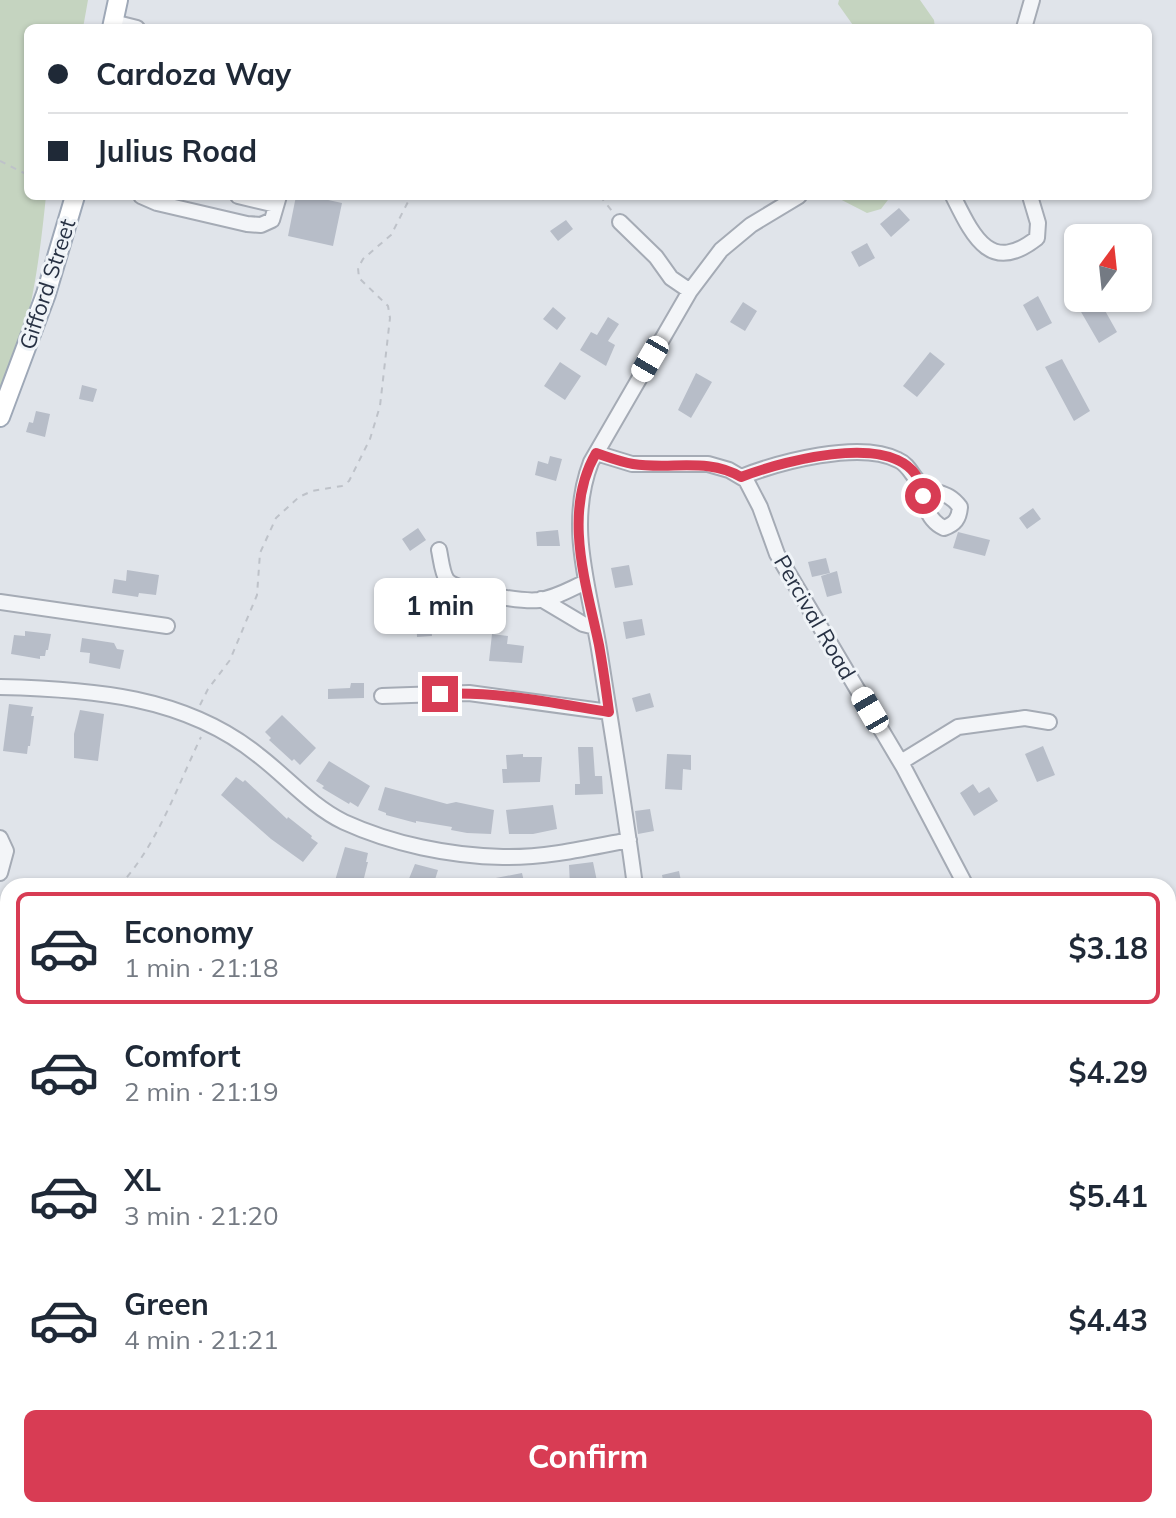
<!DOCTYPE html>
<html lang="en">
<head>
<meta charset="utf-8">
<style>
	:root { --surface:#fff; --page:#f2f2f3; --text:#1f2937; --muted:#747a83; --line:#e0e1e3; --accent:#d83c54 }
	body { margin:0; font-family:Mulish,sans-serif; background:var(--page); color:var(--text); height:100vh; display:flex; flex-direction:column; font-size:30px; white-space:nowrap }
	* { box-sizing:border-box; margin:0 }
	p { font-size:26px; color:var(--muted) }
	.icon { flex:none; width:44px; height:44px; fill:none; stroke:currentColor; stroke-width:2; stroke-linecap:round; stroke-linejoin:round }
	.map { position:relative; flex:1; overflow:hidden }
	.details { position:absolute; left:0px; top:878px; width:1176px; height:640px; display:flex; flex-direction:column; background:var(--surface); border-radius:24px 24px 0 0; box-shadow:0 2px 6px #0004 }
	.details>* { flex:none }
	.guide { position:absolute; left:24px; top:24px; width:1128px; height:176px; border-radius:12px; box-shadow:0 2px 6px #0004; display:grid; align-content:center; height:176px; padding:0 24px; background:var(--surface) }
	.needle { width:52px; rotate:15deg }
	.controls { position:absolute; left:1064px; top:224px; display:grid; gap:16px }
	.controls a { display:grid; place-items:center; width:88px; height:88px; border-radius:12px; background:var(--surface); box-shadow:0 2px 6px #0004; font-size:40px }
	.end { position:absolute; width:36px; height:36px; margin:-18px; border:10px solid #d83c54; background:#fff; box-shadow:0 0 0 4px #fff }
	.from { border-radius:50% }
	.bubble { position:absolute; height:56px; border-radius:12px; background:var(--surface); box-shadow:0 2px 6px #0004; font-size:26px; font-weight:700; line-height:56px; text-align:center }
	.car { position:absolute; width:24px; height:48px; margin:-24px -12px; border-radius:10px; box-shadow:0 0 6px 2px #0007; background:linear-gradient(#fff 24%,#345 0 40%,#fff 0 76%,#345 0 86%,#fff 0) }
	.guide b { display:flex; align-items:center; gap:28px; height:76px; font-size:30px }
	.guide b+b { border-top:2px solid var(--line) }
	.guide i { width:20px; height:20px; background:var(--text) }
	ul { padding:14px 0 0; list-style:none }
	li { display:flex; align-items:center; gap:24px; height:112px; margin:0 16px 12px; padding:0 8px; border:4px solid transparent; border-radius:12px }
	li div { flex:1 }
	li b { display:block; font-size:30px }
	li em { font-style:normal; font-weight:700 }
	li.on { border-color:var(--accent) }
	li>.icon { width:72px; height:72px; stroke-width:1.5 }
	.action { display:flex; gap:16px; margin-top:auto; padding:16px 24px }
	.action a { flex:1; height:92px; border-radius:12px; background:var(--accent); color:#fff; font-size:32px; font-weight:700; line-height:92px; text-align:center }
	.map>svg:first-child { display:block }
	.green { fill:#c5d4c0 }
	.building { fill:#b7bdc8 }
	.lines { fill:none; stroke-linecap:round; stroke-linejoin:round }
	.minor-casing { stroke:#a5abb5; stroke-width:18 }
	.major-casing { stroke:#9ea8b7; stroke-width:22 }
	.path { stroke:#bec2c9; stroke-width:2; stroke-dasharray:6 6; stroke-linecap:butt }
	.minor { stroke:#f3f5f8; stroke-width:14 }
	.major { stroke:#fff; stroke-width:18 }
	.route { stroke:#d83c54; stroke-width:10 }
	.labels { text-anchor:middle; stroke-width:6; stroke-linejoin:round; paint-order:stroke }
	.street-label { font-size:22px; fill:#273143; stroke:#eff3f7 }
</style>
</head>
<body>
<div class="map">
<svg width="1176" height="1518" viewBox="0 0 1176 1518">
	<rect width="100%" height="100%" fill="#e0e4ea"/>
	<path class="green" d="M 0,0 L 88,0 L 83,28 L 28,28 L 28,196 L 46,196 C 39,265 29,339 0,402 Z
		M 839,0 L 920,0 L 934,20 L 935,28 L 855,28 L 838,4 Z
		M 834,196 L 891,196 L 881,209 L 867,213 Z
		M 144,1510 L 239,1510 L 243,1518 L 144,1518 Z"/>
	<path class="building" d="M 296,196 L 310,196 L 342,203 L 333,246 L 288,236 Z
		M 899,208 L 910,220 L 891,237 L 880,224 Z
		M 566,220 L 573,229 L 558,241 L 550,231 Z
		M 867,243 L 875,258 L 859,267 L 851,252 Z
		M 1038,296 L 1052,323 L 1037,331 L 1023,305 Z
		M 1073,298 L 1098,298 L 1117,332 L 1099,343 Z
		M 743,302 L 757,311 L 745,331 L 730,322 Z
		M 553,307 L 566,318 L 557,330 L 543,319 Z
		M 608,317 L 619,324 L 608,341 L 615,345 L 606,366 L 580,350 L 591,332 L 597,335 Z
		M 930,352 L 945,364 L 917,397 L 903,386 Z
		M 1062,359 L 1090,411 L 1074,421 L 1045,367 Z
		M 560,362 L 581,376 L 565,400 L 544,386 Z
		M 696,373 L 712,382 L 691,418 L 678,410 Z
		M 82,385 L 97,389 L 93,402 L 79,399 Z
		M 36,411 L 50,414 L 45,437 L 26,432 L 29,422 L 33,423 Z
		M 550,456 L 562,459 L 556,481 L 535,475 L 538,461 L 548,464 Z
		M 1033,508 L 1041,519 L 1027,529 L 1019,518 Z
		M 418,528 L 426,540 L 410,551 L 402,539 Z
		M 558,530 L 560,546 L 537,546 L 536,532 Z
		M 958,532 L 990,540 L 985,556 L 953,548 Z
		M 826,558 L 830,573 L 812,577 L 808,562 Z
		M 629,565 L 633,585 L 615,588 L 611,568 Z
		M 127,570 L 159,575 L 156,595 L 139,593 L 138,597 L 112,593 L 114,579 L 126,581 Z
		M 837,571 L 842,593 L 827,597 L 821,576 Z
		M 430,614 L 432,636 L 417,637 L 416,615 Z
		M 642,619 L 645,635 L 626,639 L 623,622 Z
		M 25,631 L 51,634 L 48,650 L 46,650 L 45,656 L 40,656 L 40,659 L 11,654 L 14,635 L 25,636 Z
		M 492,634 L 508,636 L 507,644 L 524,646 L 522,663 L 489,661 Z
		M 82,638 L 114,643 L 117,649 L 124,650 L 120,669 L 89,663 L 90,653 L 80,652 Z
		M 351,683 L 364,683 L 364,698 L 328,699 L 328,689 L 350,688 Z
		M 650,693 L 654,707 L 636,712 L 632,698 Z
		M 9,704 L 33,707 L 31,716 L 34,716 L 30,746 L 28,746 L 27,754 L 3,751 Z
		M 80,710 L 104,714 L 98,761 L 74,758 L 74,734 Z
		M 282,715 L 316,748 L 300,765 L 294,759 L 292,761 L 269,740 L 271,738 L 265,732 Z
		M 1043,746 L 1055,775 L 1037,782 L 1025,754 Z
		M 578,747 L 593,747 L 595,776 L 602,776 L 603,794 L 575,795 L 575,784 L 580,784 Z
		M 523,754 L 523,757 L 542,757 L 540,782 L 503,783 L 502,769 L 507,769 L 506,755 Z
		M 667,754 L 691,755 L 691,770 L 683,769 L 682,790 L 665,789 Z
		M 329,761 L 370,786 L 358,807 L 350,802 L 349,804 L 322,788 L 324,786 L 316,781 Z
		M 236,777 L 243,782 L 245,780 L 287,819 L 288,817 L 312,836 L 311,838 L 318,843 L 303,862 L 271,839 L 221,795 Z
		M 973,784 L 979,793 L 989,787 L 998,801 L 974,816 L 960,793 Z
		M 385,787 L 447,804 L 456,802 L 494,810 L 491,834 L 467,833 L 451,830 L 452,827 L 416,821 L 416,823 L 386,815 L 386,813 L 378,810 Z
		M 553,805 L 557,829 L 533,834 L 509,834 L 506,810 Z
		M 650,809 L 654,831 L 638,834 L 635,811 Z
		M 345,847 L 368,853 L 366,862 L 368,862 L 362,886 L 334,884 Z
		M 593,862 L 598,886 L 570,886 L 569,865 Z
		M 415,864 L 438,870 L 433,886 L 406,886 Z
		M 679,871 L 682,886 L 664,886 L 662,875 Z
		M 522,873 L 525,886 L 481,886 L 480,881 Z"/>
	<g class="lines">
		<defs>
			<path id="minor" d="M 113,22 L 137,28
				M 1024,28 L 1032,0
				M 141,196 L 157,203 L 247,224 L 261,225 L 272,220 L 279,196
				M 238,196 L 276,205
				M 953,196 C 973,236 990,275 1037,238 L 1038,223 L 1030,196
				M 620,222 L 656,257 L 671,278 L 690,291
				M 596,453 L 632,464 L 708,464 L 729,470 L 746,480 L 760,507 L 777,554 L 904,768 L 966,886
				M 741,477 C 779,462 860,440 898,460 C 910,465 913,479 923,486 C 938,495 948,491 960,507 C 959,519 955,524 944,528 C 928,521 923,502 922,485
				M 439,550 C 441,559 442,573 447,580 C 457,592 523,602 539,600 C 556,598 570,589 586,582
				M 541,599 L 583,624 L 595,627
				M 0,602 L 167,626
				M 0,687 C 91,689 185,696 258,755 C 287,777 311,806 344,822 C 392,844 450,856 503,857 C 545,858 588,848 629,840
				M 382,696 L 469,693 L 609,712
				M 901,762 L 958,727 L 1025,718 L 1049,722
				M 0,838 L 6,851 L 0,873
				M 635,886 C 625,809 612,732 600,655 C 590,589 566,527 591,462 L 690,291 L 721,250 L 751,225 L 799,196
				M 0,932 L 8,938
				M 0,1017 L 8,996
				M 0,1018 L 4,1032 L 0,1040
				M 1168,1115 L 1176,1110
				M 1168,1265 L 1176,1280
				M 570,1510 L 594,1518 L 596,1510"/>
			<path id="major" d="M 112,28 L 118,0
				M 0,417 L 46,294 L 75,196"/>
		</defs>
		<use href="#minor" class="minor-casing"/>
		<use href="#major" class="major-casing"/>
		<path class="path" d="M 0,161 L 28,175
			M 600,196 L 612,211
			M 200,705 L 208,689 L 230,660 L 257,595 L 260,553 L 276,518 L 299,497 L 312,491 L 342,486 L 349,481 L 370,439 L 380,406 L 390,318 L 388,306 L 359,278 L 358,268 L 363,259 L 391,235 L 411,196
			M 119,886 C 157,846 177,787 201,737
			M 0,1321 L 3,1308 L 3,1215 L 8,1180
			M 0,1354 L 8,1379
			M 63,1510 L 63,1518"/>
		<use href="#minor" class="minor"/>
		<use href="#major" class="major"/>
	</g>
	<g class="lines">
		<path class="route" d="M 440,694 C 497,691 553,703 609,712 C 606,689 603,667 599,645 C 586,583 562,512 596,453 C 608,457 621,462 633,464 C 671,470 707,457 741,477 C 783,461 916,423 923,496"/>
	</g>
	<g class="labels">
		<g class="street-label">
			<text transform="translate(47 284) rotate(-72)" y="8">Gifford Street</text>
			<text transform="translate(815 617) rotate(60)" y="8">Percival Road</text>
		</g>
	</g>
</svg>
<div class="controls">
<a><svg class="needle" viewBox="-14 -14 28 28"><path d="M0-13l5 13h-10z" fill="#e53935"/><path d="M0 13l5-13h-10z" fill="#747a83"/></svg></a>
</div>
<i class="end from" style="left:923px;top:496px"></i>
<i class="end" style="left:440px;top:694px"></i>
<div class="bubble" style="left:374px;top:578px;width:132px">1 min</div>
<i class="car" style="left:650px;top:359px;rotate:210deg"></i>
<i class="car" style="left:870px;top:710px;rotate:330deg"></i>
<div class="guide">
<b><i class="from"></i>Cardoza Way</b>
<b><i></i>Julius Road</b>
</div>
<section class="details">
<ul>
<li class="on"><svg class="icon" aria-label="car" viewBox="0 0 24 24"><path d="M5 17H2v-5l4-1 3-4h7l3 4 3 1v5h-3M9 17h6M6 11h13"/><circle cx="7" cy="17" r="2"/><circle cx="17" cy="17" r="2"/></svg><div><b>Economy</b><p>1 min · 21:18</p></div><em>$3.18</em></li>
<li><svg class="icon" aria-label="car" viewBox="0 0 24 24"><path d="M5 17H2v-5l4-1 3-4h7l3 4 3 1v5h-3M9 17h6M6 11h13"/><circle cx="7" cy="17" r="2"/><circle cx="17" cy="17" r="2"/></svg><div><b>Comfort</b><p>2 min · 21:19</p></div><em>$4.29</em></li>
<li><svg class="icon" aria-label="car" viewBox="0 0 24 24"><path d="M5 17H2v-5l4-1 3-4h7l3 4 3 1v5h-3M9 17h6M6 11h13"/><circle cx="7" cy="17" r="2"/><circle cx="17" cy="17" r="2"/></svg><div><b>XL</b><p>3 min · 21:20</p></div><em>$5.41</em></li>
<li><svg class="icon" aria-label="car" viewBox="0 0 24 24"><path d="M5 17H2v-5l4-1 3-4h7l3 4 3 1v5h-3M9 17h6M6 11h13"/><circle cx="7" cy="17" r="2"/><circle cx="17" cy="17" r="2"/></svg><div><b>Green</b><p>4 min · 21:21</p></div><em>$4.43</em></li>
</ul>
<div class="action"><a>Confirm</a></div>
</section>
</div>
</body>
</html>
